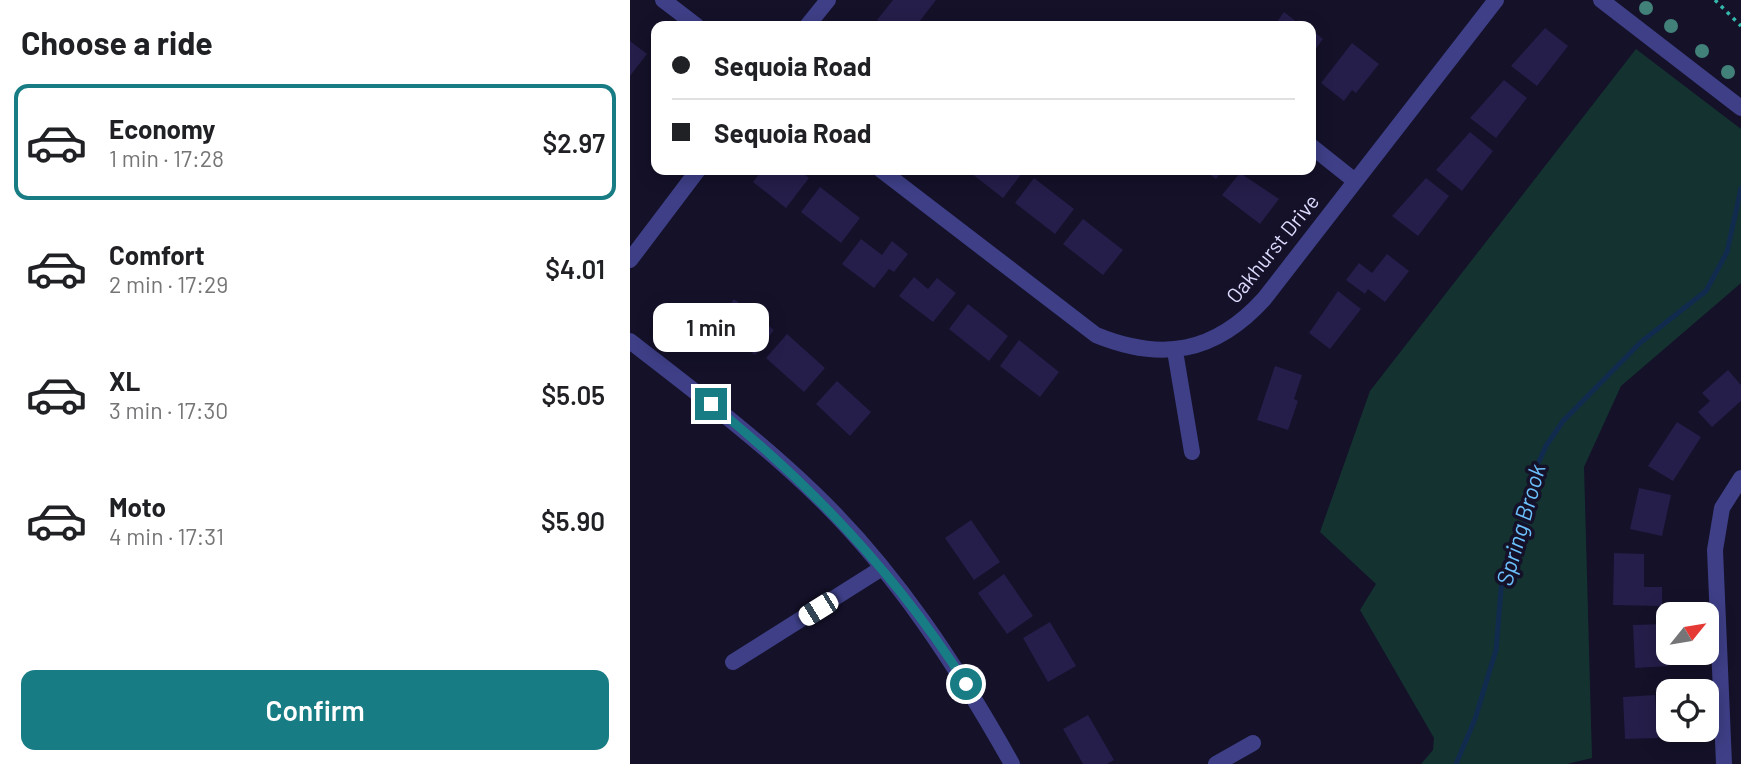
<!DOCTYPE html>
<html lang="en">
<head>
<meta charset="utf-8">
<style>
	:root { --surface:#fff; --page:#f6f6f6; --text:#202124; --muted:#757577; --line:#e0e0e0; --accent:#177c83 }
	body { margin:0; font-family:Barlow,sans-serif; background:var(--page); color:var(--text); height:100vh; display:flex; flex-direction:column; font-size:26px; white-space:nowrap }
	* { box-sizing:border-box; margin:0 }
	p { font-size:23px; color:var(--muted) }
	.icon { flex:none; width:38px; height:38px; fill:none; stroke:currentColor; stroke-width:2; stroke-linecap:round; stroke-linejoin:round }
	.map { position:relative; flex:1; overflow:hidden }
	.details { display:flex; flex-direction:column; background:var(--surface); width:630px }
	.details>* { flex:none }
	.guide { position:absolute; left:21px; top:21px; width:665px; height:154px; border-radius:14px; box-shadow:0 4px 18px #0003; display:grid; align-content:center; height:154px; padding:0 21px; background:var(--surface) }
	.needle { width:46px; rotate:60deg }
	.fabs { position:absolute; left:1026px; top:602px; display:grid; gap:14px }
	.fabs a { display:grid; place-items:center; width:63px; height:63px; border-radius:14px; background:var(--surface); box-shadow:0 4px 18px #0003; font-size:35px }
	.end { position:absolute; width:32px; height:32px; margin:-16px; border:9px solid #177c83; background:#fff; box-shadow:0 0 0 4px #fff }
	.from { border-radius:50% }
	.bubble { position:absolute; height:49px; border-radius:14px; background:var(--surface); box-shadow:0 4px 18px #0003; font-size:23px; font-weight:600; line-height:49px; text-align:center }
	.car { position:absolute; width:21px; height:42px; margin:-21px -10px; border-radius:9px; box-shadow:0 0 5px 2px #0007; background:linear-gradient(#fff 24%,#345 0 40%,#fff 0 76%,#345 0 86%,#fff 0) }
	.guide b { display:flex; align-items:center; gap:24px; height:66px; font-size:26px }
	.guide b+b { border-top:2px solid var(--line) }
	.guide i { width:18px; height:18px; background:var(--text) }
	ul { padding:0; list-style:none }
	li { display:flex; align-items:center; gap:21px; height:116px; margin:0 14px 10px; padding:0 7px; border:4px solid transparent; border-radius:14px }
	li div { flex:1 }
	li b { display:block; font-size:26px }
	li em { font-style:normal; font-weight:600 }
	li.on { border-color:var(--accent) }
	li>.icon { width:63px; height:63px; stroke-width:1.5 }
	h2 { padding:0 21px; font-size:32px; line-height:84px }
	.cta { display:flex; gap:14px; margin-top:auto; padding:14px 21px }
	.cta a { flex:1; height:80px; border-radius:14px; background:var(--accent); color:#fff; font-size:28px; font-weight:600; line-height:80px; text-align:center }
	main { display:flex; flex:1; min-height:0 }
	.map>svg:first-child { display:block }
	.green { fill:#143330 }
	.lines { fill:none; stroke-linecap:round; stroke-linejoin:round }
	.stream { stroke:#112b4e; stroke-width:5 }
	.building { fill:#251e4a }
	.path { stroke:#34b8aa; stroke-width:3.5; stroke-dasharray:3.5 5; stroke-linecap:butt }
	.minor { stroke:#3e3f87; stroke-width:16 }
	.tree { fill:#428179 }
	.route { stroke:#177c83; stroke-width:9 }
	.labels { text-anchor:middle; stroke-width:7; stroke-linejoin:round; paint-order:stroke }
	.street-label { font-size:21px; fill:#dddbfe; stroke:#141129 }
	.water-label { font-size:23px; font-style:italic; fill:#6cc0fb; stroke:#141129 }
</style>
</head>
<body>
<main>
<section class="details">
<h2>Choose a ride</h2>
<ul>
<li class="on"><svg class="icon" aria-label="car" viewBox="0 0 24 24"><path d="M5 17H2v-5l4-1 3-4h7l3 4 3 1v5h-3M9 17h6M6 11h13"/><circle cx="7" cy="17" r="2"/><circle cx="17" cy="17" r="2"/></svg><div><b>Economy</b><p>1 min · 17:28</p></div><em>$2.97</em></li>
<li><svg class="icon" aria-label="car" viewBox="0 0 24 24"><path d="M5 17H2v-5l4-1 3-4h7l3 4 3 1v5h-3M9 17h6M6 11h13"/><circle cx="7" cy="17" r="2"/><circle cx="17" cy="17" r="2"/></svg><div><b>Comfort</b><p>2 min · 17:29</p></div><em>$4.01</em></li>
<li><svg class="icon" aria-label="car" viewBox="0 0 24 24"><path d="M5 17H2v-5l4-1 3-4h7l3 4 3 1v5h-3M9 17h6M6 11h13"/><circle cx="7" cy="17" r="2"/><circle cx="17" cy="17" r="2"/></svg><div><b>XL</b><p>3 min · 17:30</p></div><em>$5.05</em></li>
<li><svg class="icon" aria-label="car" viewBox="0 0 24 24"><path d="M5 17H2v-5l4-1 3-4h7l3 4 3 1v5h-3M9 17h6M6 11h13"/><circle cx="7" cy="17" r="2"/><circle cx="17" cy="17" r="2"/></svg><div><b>Moto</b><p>4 min · 17:31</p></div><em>$5.90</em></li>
</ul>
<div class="cta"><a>Confirm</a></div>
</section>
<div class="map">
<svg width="1111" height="764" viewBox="0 0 1111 764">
	<rect width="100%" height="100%" fill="#141129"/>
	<path class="green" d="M 1006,49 L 1111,129 L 1111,283 L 991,386 L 954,467 L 962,758 L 937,764 L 791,764 L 803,750 L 804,738 L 730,610 L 746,584 L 690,532 L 740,391 Z"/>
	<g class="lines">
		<path class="stream" d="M 826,764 L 845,719 L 866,650 L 872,578 L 894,527 L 905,470 L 916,446 L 933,421 L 1011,342 L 1076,291 L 1097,252 L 1111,188"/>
	</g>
	<path class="building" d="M 263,0 L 306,0 L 286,26 L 254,26 L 247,20 Z
		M 654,12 L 667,22 L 669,20 L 677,26 L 644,26 Z
		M 915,28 L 938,46 L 907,86 L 881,66 Z
		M 681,29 L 693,39 L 681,55 Z
		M 0,41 L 17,54 L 0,76 Z
		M 722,43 L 749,64 L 726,93 L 722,90 L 714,101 L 691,83 Z
		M 874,80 L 897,98 L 866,138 L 840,118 Z
		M 840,132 L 863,151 L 832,191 L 806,170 Z
		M 132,170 L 144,170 L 150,174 L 154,170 L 169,170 L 179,178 L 156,208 L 123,182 Z
		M 337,170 L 389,170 L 393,172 L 373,198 Z
		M 574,170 L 593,170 L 586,179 Z
		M 610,173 L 649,199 L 630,224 L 592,195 Z
		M 404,178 L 444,209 L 425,234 L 385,203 Z
		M 796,178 L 819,196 L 788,236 L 762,216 Z
		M 190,187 L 230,218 L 211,243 L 171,212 Z
		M 453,219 L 493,250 L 473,275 L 433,244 Z
		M 231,239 L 252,255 L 262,241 L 278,254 L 264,272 L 259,269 L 244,288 L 212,264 Z
		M 757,254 L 779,271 L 755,302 L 738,289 L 735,294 L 716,280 L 729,263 L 742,273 Z
		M 284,277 L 298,289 L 307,278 L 326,293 L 303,322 L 269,296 Z
		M 708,291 L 731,309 L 700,349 L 679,333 Z
		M 104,299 L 144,330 L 125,355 L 84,324 Z
		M 338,304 L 378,336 L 359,361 L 319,329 Z
		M 157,334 L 195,368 L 174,392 L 136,358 Z
		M 389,340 L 429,372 L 410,397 L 370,366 Z
		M 645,366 L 672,375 L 664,399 L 668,401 L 658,430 L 627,420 Z
		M 1098,370 L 1111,385 L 1111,401 L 1082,427 L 1068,412 L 1080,401 L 1072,393 Z
		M 207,381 L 241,412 L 220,436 L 186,404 Z
		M 1047,422 L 1071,437 L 1043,481 L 1018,466 Z
		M 1009,488 L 1041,495 L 1032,536 L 1000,529 Z
		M 341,520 L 370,562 L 344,580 L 315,538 Z
		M 984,553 L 1014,554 L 1014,587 L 1032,587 L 1032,606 L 983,605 Z
		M 374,574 L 403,616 L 377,634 L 348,593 Z
		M 420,622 L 446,666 L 418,682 L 393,638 Z
		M 1036,624 L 1038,666 L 1005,668 L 1003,625 Z
		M 1025,695 L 1028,738 L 995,739 L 993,697 Z
		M 458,715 L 484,760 L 477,764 L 453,764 L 433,729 Z"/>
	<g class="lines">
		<path class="path" d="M 1085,0 L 1111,26"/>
		<path class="minor" d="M 33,0 L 67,26
			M 971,0 L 1111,108
			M 177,26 L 198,0
			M 681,146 L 725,181
			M 251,170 L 466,335 C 532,362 585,353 634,299 L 866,0
			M 0,260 L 68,170
			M 0,341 C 63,390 127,438 185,494 C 266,572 327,666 382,764
			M 545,351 L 562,452
			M 103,662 L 252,568
			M 586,764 L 623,743
			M 1094,764 L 1085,550 L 1092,508 L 1111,478"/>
	</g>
	<g class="tree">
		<circle cx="1016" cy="8" r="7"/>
		<circle cx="1041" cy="26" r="7"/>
		<circle cx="1072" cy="51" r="7"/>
		<circle cx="1098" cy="72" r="7"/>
	</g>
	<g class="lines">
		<path class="route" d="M 81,404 C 181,484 267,575 336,684"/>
	</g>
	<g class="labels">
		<g class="street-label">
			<text transform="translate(643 249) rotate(-51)" y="7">Oakhurst Drive</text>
		</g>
		<g class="water-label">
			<text transform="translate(891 525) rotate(-74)" y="8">Spring Brook</text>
		</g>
	</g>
</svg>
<div class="fabs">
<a><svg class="needle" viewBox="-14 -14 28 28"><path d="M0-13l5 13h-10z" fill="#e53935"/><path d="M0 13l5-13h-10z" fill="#757577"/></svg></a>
<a><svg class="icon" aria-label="locate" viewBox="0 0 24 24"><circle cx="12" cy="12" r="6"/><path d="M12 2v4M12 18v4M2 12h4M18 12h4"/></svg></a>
</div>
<i class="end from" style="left:336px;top:684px"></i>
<i class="end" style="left:81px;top:404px"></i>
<div class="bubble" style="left:23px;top:303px;width:116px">1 min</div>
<i class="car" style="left:188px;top:609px;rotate:238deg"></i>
<div class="guide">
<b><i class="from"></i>Sequoia Road</b>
<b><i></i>Sequoia Road</b>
</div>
</div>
</main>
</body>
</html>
